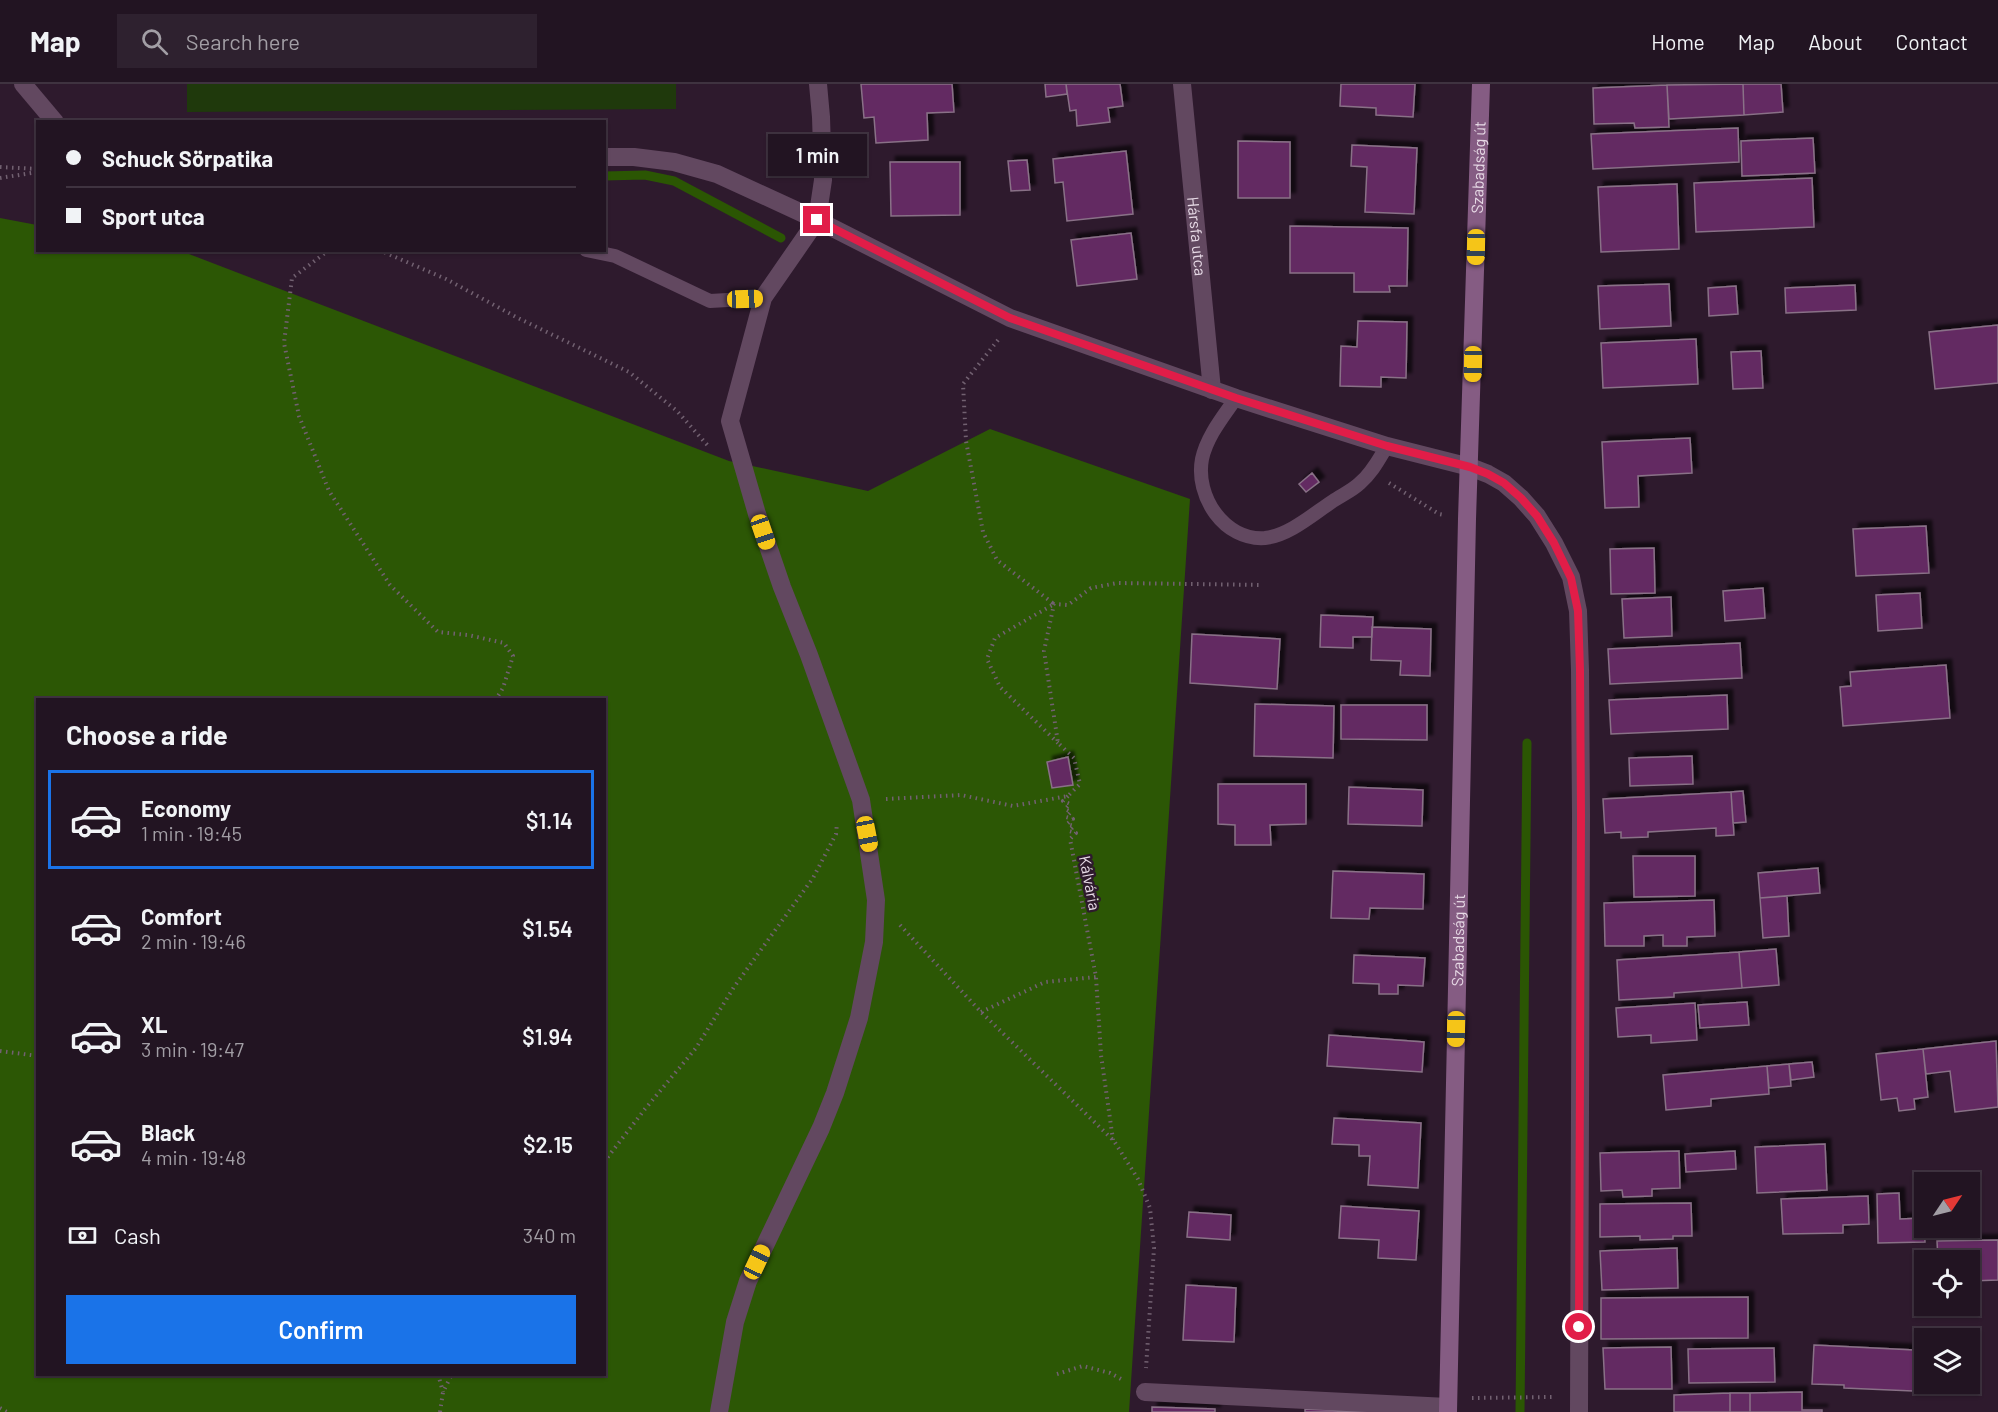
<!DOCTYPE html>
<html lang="en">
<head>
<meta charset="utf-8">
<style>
	:root { --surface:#221422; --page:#2e212f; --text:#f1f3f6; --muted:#a29ea5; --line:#3f3340; --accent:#1a73e8 }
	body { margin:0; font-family:Barlow,sans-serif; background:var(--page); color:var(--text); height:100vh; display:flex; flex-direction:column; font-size:22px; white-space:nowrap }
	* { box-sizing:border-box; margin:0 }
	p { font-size:20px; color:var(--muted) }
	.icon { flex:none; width:33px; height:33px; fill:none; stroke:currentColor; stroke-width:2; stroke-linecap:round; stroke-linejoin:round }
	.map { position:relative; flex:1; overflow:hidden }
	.side { position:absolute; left:36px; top:614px; width:570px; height:678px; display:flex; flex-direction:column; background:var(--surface); border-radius:0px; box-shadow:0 2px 4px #0004,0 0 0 2px var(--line) }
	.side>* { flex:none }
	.hud { position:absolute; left:36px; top:36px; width:570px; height:132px; border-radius:0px; box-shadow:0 2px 4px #0004,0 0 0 2px var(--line); display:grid; align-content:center; height:132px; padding:0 30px; background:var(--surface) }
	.needle { width:39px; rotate:55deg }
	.buttons { position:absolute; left:1914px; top:1088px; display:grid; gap:12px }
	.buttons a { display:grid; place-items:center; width:66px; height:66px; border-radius:0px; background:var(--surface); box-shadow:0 2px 4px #0004,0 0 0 2px var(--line); font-size:30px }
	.end { position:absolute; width:27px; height:27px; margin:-14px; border:8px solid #e11d48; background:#fff; box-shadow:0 0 0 3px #fff }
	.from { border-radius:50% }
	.bubble { position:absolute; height:42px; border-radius:0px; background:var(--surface); box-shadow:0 2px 4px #0004,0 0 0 2px var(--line); font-size:20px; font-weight:600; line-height:42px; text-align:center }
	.car { position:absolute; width:18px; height:36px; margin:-18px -9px; border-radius:8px; box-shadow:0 0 4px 2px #0007; background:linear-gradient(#f5c518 24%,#345 0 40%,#f5c518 0 76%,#345 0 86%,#f5c518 0) }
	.hud b { display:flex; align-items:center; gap:21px; height:57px; font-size:22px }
	.hud b+b { border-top:2px solid var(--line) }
	.hud i { width:15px; height:15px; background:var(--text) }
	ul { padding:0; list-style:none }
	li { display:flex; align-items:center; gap:18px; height:99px; margin:0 12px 9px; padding:0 18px; border:3px solid transparent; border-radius:0px }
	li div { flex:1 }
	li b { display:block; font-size:22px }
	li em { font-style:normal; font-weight:600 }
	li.selected { border-color:var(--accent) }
	li>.icon { width:54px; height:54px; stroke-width:1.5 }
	h2 { padding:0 30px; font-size:27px; line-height:72px }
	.pay { display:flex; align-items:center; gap:15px; height:66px; padding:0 30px; font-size:22px }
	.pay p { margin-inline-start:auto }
	.action { display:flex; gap:12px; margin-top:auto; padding:12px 30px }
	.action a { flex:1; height:69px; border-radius:0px; background:var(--accent); color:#fff; font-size:24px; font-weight:600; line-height:69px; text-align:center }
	header { display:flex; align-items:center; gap:36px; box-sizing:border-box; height:84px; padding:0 30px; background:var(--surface); border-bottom:2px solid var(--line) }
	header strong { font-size:28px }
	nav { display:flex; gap:33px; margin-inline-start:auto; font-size:21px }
	.search { width:420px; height:54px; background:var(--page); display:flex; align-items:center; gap:15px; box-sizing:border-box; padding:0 21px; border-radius:0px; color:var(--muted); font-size:22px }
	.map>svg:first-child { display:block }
	.green { fill:#1f390c }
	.forest { fill:#2c5705; fill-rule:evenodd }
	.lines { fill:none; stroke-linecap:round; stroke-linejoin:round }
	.stream { stroke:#2b5603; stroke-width:9 }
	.building { fill:#642962; stroke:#897187; stroke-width:1.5; filter:url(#shadow) }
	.path { stroke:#726171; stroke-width:4; stroke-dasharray:1.5 4.5; stroke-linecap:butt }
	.service { stroke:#624860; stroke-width:14 }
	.minor { stroke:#624860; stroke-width:18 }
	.secondary { stroke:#855c83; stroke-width:18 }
	.route { stroke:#e11d48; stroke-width:8 }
	.labels { text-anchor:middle; stroke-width:5; stroke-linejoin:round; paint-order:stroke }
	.street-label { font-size:16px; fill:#e7dae6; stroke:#2e1a2d }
</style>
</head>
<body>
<header>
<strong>Map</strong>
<div class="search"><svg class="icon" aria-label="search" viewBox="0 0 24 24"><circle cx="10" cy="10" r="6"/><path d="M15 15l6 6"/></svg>Search here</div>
<nav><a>Home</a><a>Map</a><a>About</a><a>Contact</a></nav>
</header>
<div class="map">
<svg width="1998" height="1328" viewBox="0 0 1998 1328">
	<defs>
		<filter id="shadow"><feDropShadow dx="5.5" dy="-5.5" stdDeviation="1.5" flood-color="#0009"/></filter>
	</defs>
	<rect width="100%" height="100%" fill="#2e1a2d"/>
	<path class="green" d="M 187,0 L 676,0 L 676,25 L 187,28 Z"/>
	<path class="forest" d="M 0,134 L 37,141 L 38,166 L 172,166 L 189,170 L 729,377 L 868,407 L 990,345 L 1190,415 L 1129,1328 L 0,1328 ZM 38,615 L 604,615 L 604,1290 L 38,1290 Z"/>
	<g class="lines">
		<path class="stream" d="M 604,92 L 645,91 L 674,97 L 781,154
			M 1520,1328 L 1527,659"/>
	</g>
	<path class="building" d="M 861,0 L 952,0 L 954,28 L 927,29 L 928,56 L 876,59 L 874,33 L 864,34 Z
		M 1045,0 L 1066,0 L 1067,10 L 1046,13 Z
		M 1066,0 L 1120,0 L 1123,22 L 1108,24 L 1110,38 L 1077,42 L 1076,26 L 1070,27 Z
		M 1341,0 L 1415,0 L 1413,33 L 1376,31 L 1376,24 L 1340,22 Z
		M 1743,0 L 1744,31 L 1669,35 L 1667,1 Z
		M 1743,0 L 1781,0 L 1783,28 L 1744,31 Z
		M 1667,1 L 1669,43 L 1635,44 L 1634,39 L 1594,40 L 1593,4 Z
		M 1738,44 L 1739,78 L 1593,85 L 1591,50 Z
		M 1813,54 L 1815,89 L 1742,92 L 1741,57 Z
		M 1238,57 L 1290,58 L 1290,114 L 1238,114 Z
		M 1352,61 L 1417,64 L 1414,130 L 1365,128 L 1367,83 L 1351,82 Z
		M 1126,67 L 1133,130 L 1067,137 L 1063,98 L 1055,99 L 1053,75 Z
		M 1027,76 L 1030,106 L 1011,107 L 1008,77 Z
		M 890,78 L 960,78 L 960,131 L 891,132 Z
		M 1812,94 L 1814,143 L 1696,148 L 1694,99 Z
		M 1677,100 L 1679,165 L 1601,168 L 1598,103 Z
		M 1290,142 L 1408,144 L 1407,202 L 1389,202 L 1390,208 L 1354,208 L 1354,189 L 1290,189 Z
		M 1131,149 L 1137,195 L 1077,202 L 1071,156 Z
		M 1669,200 L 1671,242 L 1600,245 L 1598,202 Z
		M 1855,201 L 1856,226 L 1786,229 L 1785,204 Z
		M 1736,202 L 1738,230 L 1709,232 L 1708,204 Z
		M 1358,237 L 1407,238 L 1406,294 L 1381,293 L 1381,303 L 1340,302 L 1341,262 L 1357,263 Z
		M 1998,241 L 1998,299 L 1935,305 L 1929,248 Z
		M 1696,255 L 1698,300 L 1603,304 L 1601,259 Z
		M 1761,267 L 1763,304 L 1733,305 L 1731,268 Z
		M 1690,354 L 1692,389 L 1638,392 L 1639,423 L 1605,424 L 1602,358 Z
		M 1312,389 L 1319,398 L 1306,408 L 1299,400 Z
		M 1926,442 L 1929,489 L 1856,492 L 1853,445 Z
		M 1654,464 L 1655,509 L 1611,510 L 1610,465 Z
		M 1763,504 L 1765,534 L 1725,537 L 1723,507 Z
		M 1920,509 L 1922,544 L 1878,547 L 1876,511 Z
		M 1671,513 L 1672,552 L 1624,554 L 1622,515 Z
		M 1321,531 L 1373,533 L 1372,553 L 1353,553 L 1353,564 L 1320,563 Z
		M 1372,543 L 1431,545 L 1430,592 L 1400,591 L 1401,577 L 1371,576 Z
		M 1192,550 L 1280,555 L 1277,605 L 1190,599 Z
		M 1740,559 L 1742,594 L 1610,600 L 1608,565 Z
		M 1946,581 L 1950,634 L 1843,642 L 1840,603 L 1851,602 L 1850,588 Z
		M 1727,611 L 1728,645 L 1611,650 L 1609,616 Z
		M 1255,620 L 1334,622 L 1333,674 L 1254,672 Z
		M 1341,621 L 1427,621 L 1427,656 L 1341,655 Z
		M 1692,672 L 1693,700 L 1630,702 L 1629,674 Z
		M 1068,673 L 1073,701 L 1052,704 L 1047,678 Z
		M 1218,700 L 1306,700 L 1306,740 L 1270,741 L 1271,761 L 1235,761 L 1235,741 L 1218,740 Z
		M 1349,703 L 1423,706 L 1422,742 L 1348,740 Z
		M 1743,707 L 1746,738 L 1733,739 L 1731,708 Z
		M 1731,708 L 1734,751 L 1716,752 L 1716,744 L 1648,748 L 1648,753 L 1621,754 L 1621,748 L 1605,749 L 1603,715 Z
		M 1633,772 L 1695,772 L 1695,812 L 1634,813 Z
		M 1818,784 L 1820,809 L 1760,814 L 1758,789 Z
		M 1333,787 L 1424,790 L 1423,825 L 1370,824 L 1369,835 L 1331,834 Z
		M 1787,812 L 1789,852 L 1763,854 L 1760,814 Z
		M 1714,816 L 1715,852 L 1687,853 L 1687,862 L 1663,862 L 1663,851 L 1644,852 L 1644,862 L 1605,862 L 1604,819 Z
		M 1776,865 L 1779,901 L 1742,904 L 1739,868 Z
		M 1739,868 L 1742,904 L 1674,909 L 1674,913 L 1619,916 L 1617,876 Z
		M 1354,871 L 1425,874 L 1423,902 L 1398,901 L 1398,910 L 1379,910 L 1379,900 L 1353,899 Z
		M 1747,918 L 1749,941 L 1700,944 L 1698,921 Z
		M 1695,919 L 1697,956 L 1651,959 L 1651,951 L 1618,953 L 1616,924 Z
		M 1329,951 L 1424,958 L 1422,988 L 1327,982 Z
		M 1996,957 L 1998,1023 L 1955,1028 L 1950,987 L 1926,990 L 1923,965 Z
		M 1923,965 L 1928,1013 L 1914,1015 L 1915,1025 L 1899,1027 L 1897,1014 L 1881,1016 L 1876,970 Z
		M 1812,978 L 1814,993 L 1791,996 L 1789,980 Z
		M 1789,980 L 1791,1002 L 1769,1004 L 1767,982 Z
		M 1767,982 L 1769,1010 L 1711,1015 L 1711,1022 L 1666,1026 L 1663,991 Z
		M 1334,1034 L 1421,1039 L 1418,1104 L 1368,1101 L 1370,1072 L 1359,1072 L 1359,1061 L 1332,1060 Z
		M 1825,1060 L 1827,1106 L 1757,1109 L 1755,1063 Z
		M 1679,1067 L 1680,1104 L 1652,1105 L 1652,1112 L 1623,1113 L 1622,1106 L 1601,1107 L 1600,1069 Z
		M 1735,1067 L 1736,1085 L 1686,1088 L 1685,1070 Z
		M 1899,1109 L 1900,1135 L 1924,1134 L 1925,1158 L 1878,1159 L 1877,1110 Z
		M 1868,1112 L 1869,1140 L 1843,1141 L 1843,1149 L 1783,1150 L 1781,1115 Z
		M 1691,1119 L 1692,1152 L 1673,1152 L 1673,1155 L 1640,1156 L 1640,1152 L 1600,1153 L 1600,1120 Z
		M 1341,1122 L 1419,1127 L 1416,1176 L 1378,1174 L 1379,1156 L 1339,1154 Z
		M 1189,1128 L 1231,1131 L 1230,1156 L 1187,1153 Z
		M 1998,1156 L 1998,1196 L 1970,1197 L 1970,1176 L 1938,1176 L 1937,1157 Z
		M 1677,1164 L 1678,1204 L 1602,1206 L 1600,1167 Z
		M 1186,1201 L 1236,1204 L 1234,1258 L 1183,1256 Z
		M 1748,1213 L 1748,1254 L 1601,1255 L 1601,1214 Z
		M 1814,1261 L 1914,1266 L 1913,1307 L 1844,1304 L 1844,1301 L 1812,1300 Z
		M 1671,1263 L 1672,1305 L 1605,1305 L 1603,1264 Z
		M 1774,1264 L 1775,1298 L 1689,1299 L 1688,1265 Z
		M 1802,1308 L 1802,1326 L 1822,1326 L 1822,1328 L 1750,1328 L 1750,1309 Z
		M 1730,1309 L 1730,1328 L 1674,1328 L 1674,1311 Z
		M 1730,1309 L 1750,1309 L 1750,1328 L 1730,1328 Z
		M 1152,1323 L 1215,1325 L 1215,1328 L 1152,1328 Z
		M 1305,1325 L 1371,1328 L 1305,1328 Z"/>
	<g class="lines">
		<path class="path" d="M 0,83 L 38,85
			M 0,94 L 38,88
			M 329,166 L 292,194 L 284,259 L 299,332 L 329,407 L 390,501 L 438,548 L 468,551 L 504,559 L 513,572 L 503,604 L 496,615
			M 379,166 L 446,195 L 518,234 L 629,288 L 677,327 L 710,364
			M 998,256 L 963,300 L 966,357 L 983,448 L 997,476 L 1054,520 L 995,554 L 987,575 L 1000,603 L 1058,659
			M 1389,399 L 1439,430 L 1444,431
			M 1068,712 L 1063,717 L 1070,720 L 1065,725 L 1071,728 L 1066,733 L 1073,735 L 1067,740 L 1074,742 L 1069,747 L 1076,749 L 1070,755 L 1096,893 L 1101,971 L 1113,1056
			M 886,715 L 961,711 L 1013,722 L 1068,712 L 1080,700 L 1074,674 L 1058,659 L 1044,567 L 1054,520 L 1068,521 L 1091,504 L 1117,499 L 1263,501
			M 900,841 L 981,928 L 1114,1057 L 1138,1095 L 1150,1124 L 1154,1164 L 1146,1284
			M 981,928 L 1045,898 L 1096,893
			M 0,967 L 38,972
			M 604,1078 L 645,1025 L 696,964 L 734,903 L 813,794 L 836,750 L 837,739
			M 438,1290 L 443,1308
			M 1057,1290 L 1083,1282 L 1110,1289 L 1123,1296
			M 1472,1314 L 1554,1313
			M 0,1324 L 7,1328
			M 440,1328 L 443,1308 L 452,1290"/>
		<path class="service" d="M 586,166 L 615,172 L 710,217 L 763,214
			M 1236,314 C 1223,333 1207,352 1202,375 C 1195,412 1224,457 1265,454 C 1290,451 1313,430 1333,417 C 1342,411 1353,406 1360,399 C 1372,389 1379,375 1387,362"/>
		<g class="minor">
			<path d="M 23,0 L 55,38"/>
			<path id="s1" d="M 1182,0 L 1212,306"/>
			<path d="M 604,73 L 634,73 L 674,78 L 717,90 L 817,136 L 1010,234 L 1236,314 L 1387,362 L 1470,383 L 1488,390 L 1504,399 L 1521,414 L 1537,432 L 1554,459 L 1571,493 L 1578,527 L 1580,586 L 1581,731 L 1579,1328"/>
			<path d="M 1145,1308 L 1448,1323"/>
			<path d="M 719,1328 L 735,1238 L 748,1197 L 821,1044 L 835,1009 L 859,934 L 874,858 L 876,816 L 861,716 L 809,571 L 782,503 L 757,430 L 730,337 L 763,214 L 817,136 L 823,96 L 821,33 L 818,0"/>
		</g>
		<path class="secondary" id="s2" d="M 1448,1328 L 1467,435 L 1481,0"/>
	</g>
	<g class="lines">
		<path class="route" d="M 817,136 L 1010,234 L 1236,314 L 1387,362 L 1470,383 L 1488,390 L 1504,399 L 1521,414 L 1537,432 L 1554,459 L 1571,494 L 1578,527 L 1580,586 L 1581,731 L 1579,1243"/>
	</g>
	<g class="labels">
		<g class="street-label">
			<text dy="6" stroke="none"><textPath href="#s2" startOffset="1245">Szabadság út</textPath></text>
			<text dy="6" stroke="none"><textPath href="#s1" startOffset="153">Hársfa utca</textPath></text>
			<text transform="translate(1090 799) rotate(79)" y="6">Kálvária</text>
			<text dy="6" stroke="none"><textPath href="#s2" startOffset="472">Szabadság út</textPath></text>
		</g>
	</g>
</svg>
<div class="buttons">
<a><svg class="needle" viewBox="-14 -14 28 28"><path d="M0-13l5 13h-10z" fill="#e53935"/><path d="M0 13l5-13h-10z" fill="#a29ea5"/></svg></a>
<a><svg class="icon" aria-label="locate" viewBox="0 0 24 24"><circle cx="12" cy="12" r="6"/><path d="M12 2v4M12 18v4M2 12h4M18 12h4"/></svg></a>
<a><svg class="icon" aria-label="layers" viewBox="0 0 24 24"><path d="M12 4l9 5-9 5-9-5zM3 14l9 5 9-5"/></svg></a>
</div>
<i class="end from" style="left:1579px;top:1243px"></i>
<i class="end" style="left:817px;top:136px"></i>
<div class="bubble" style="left:768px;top:50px;width:99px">1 min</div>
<i class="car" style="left:1476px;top:163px;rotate:181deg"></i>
<i class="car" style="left:745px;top:215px;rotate:88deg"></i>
<i class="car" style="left:1473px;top:280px;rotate:181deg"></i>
<i class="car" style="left:763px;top:448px;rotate:161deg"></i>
<i class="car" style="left:867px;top:750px;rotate:169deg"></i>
<i class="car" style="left:1456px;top:945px;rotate:181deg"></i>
<i class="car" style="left:757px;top:1178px;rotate:25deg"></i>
<div class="hud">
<b><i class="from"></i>Schuck Sörpatika</b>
<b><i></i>Sport utca</b>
</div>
<section class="side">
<h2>Choose a ride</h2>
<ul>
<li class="selected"><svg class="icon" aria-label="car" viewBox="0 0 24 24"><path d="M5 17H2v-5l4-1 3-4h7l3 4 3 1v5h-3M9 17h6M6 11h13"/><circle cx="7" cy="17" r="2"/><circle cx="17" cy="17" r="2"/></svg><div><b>Economy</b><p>1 min · 19:45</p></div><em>$1.14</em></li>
<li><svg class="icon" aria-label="car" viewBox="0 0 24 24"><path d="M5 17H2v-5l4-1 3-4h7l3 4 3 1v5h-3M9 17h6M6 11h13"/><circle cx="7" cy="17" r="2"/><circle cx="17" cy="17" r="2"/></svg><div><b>Comfort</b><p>2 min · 19:46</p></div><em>$1.54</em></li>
<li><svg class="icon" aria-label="car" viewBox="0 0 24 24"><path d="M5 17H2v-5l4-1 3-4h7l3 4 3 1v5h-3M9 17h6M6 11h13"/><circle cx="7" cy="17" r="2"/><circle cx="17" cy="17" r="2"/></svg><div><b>XL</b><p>3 min · 19:47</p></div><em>$1.94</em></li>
<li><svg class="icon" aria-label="car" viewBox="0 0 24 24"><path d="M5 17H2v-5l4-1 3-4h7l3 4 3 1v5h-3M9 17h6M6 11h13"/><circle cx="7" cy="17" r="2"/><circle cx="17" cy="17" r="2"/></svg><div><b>Black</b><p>4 min · 19:48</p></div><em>$2.15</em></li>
</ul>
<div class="pay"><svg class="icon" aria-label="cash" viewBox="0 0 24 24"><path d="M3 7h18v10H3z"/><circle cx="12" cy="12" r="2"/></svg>Cash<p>340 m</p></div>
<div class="action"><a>Confirm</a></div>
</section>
</div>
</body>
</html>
